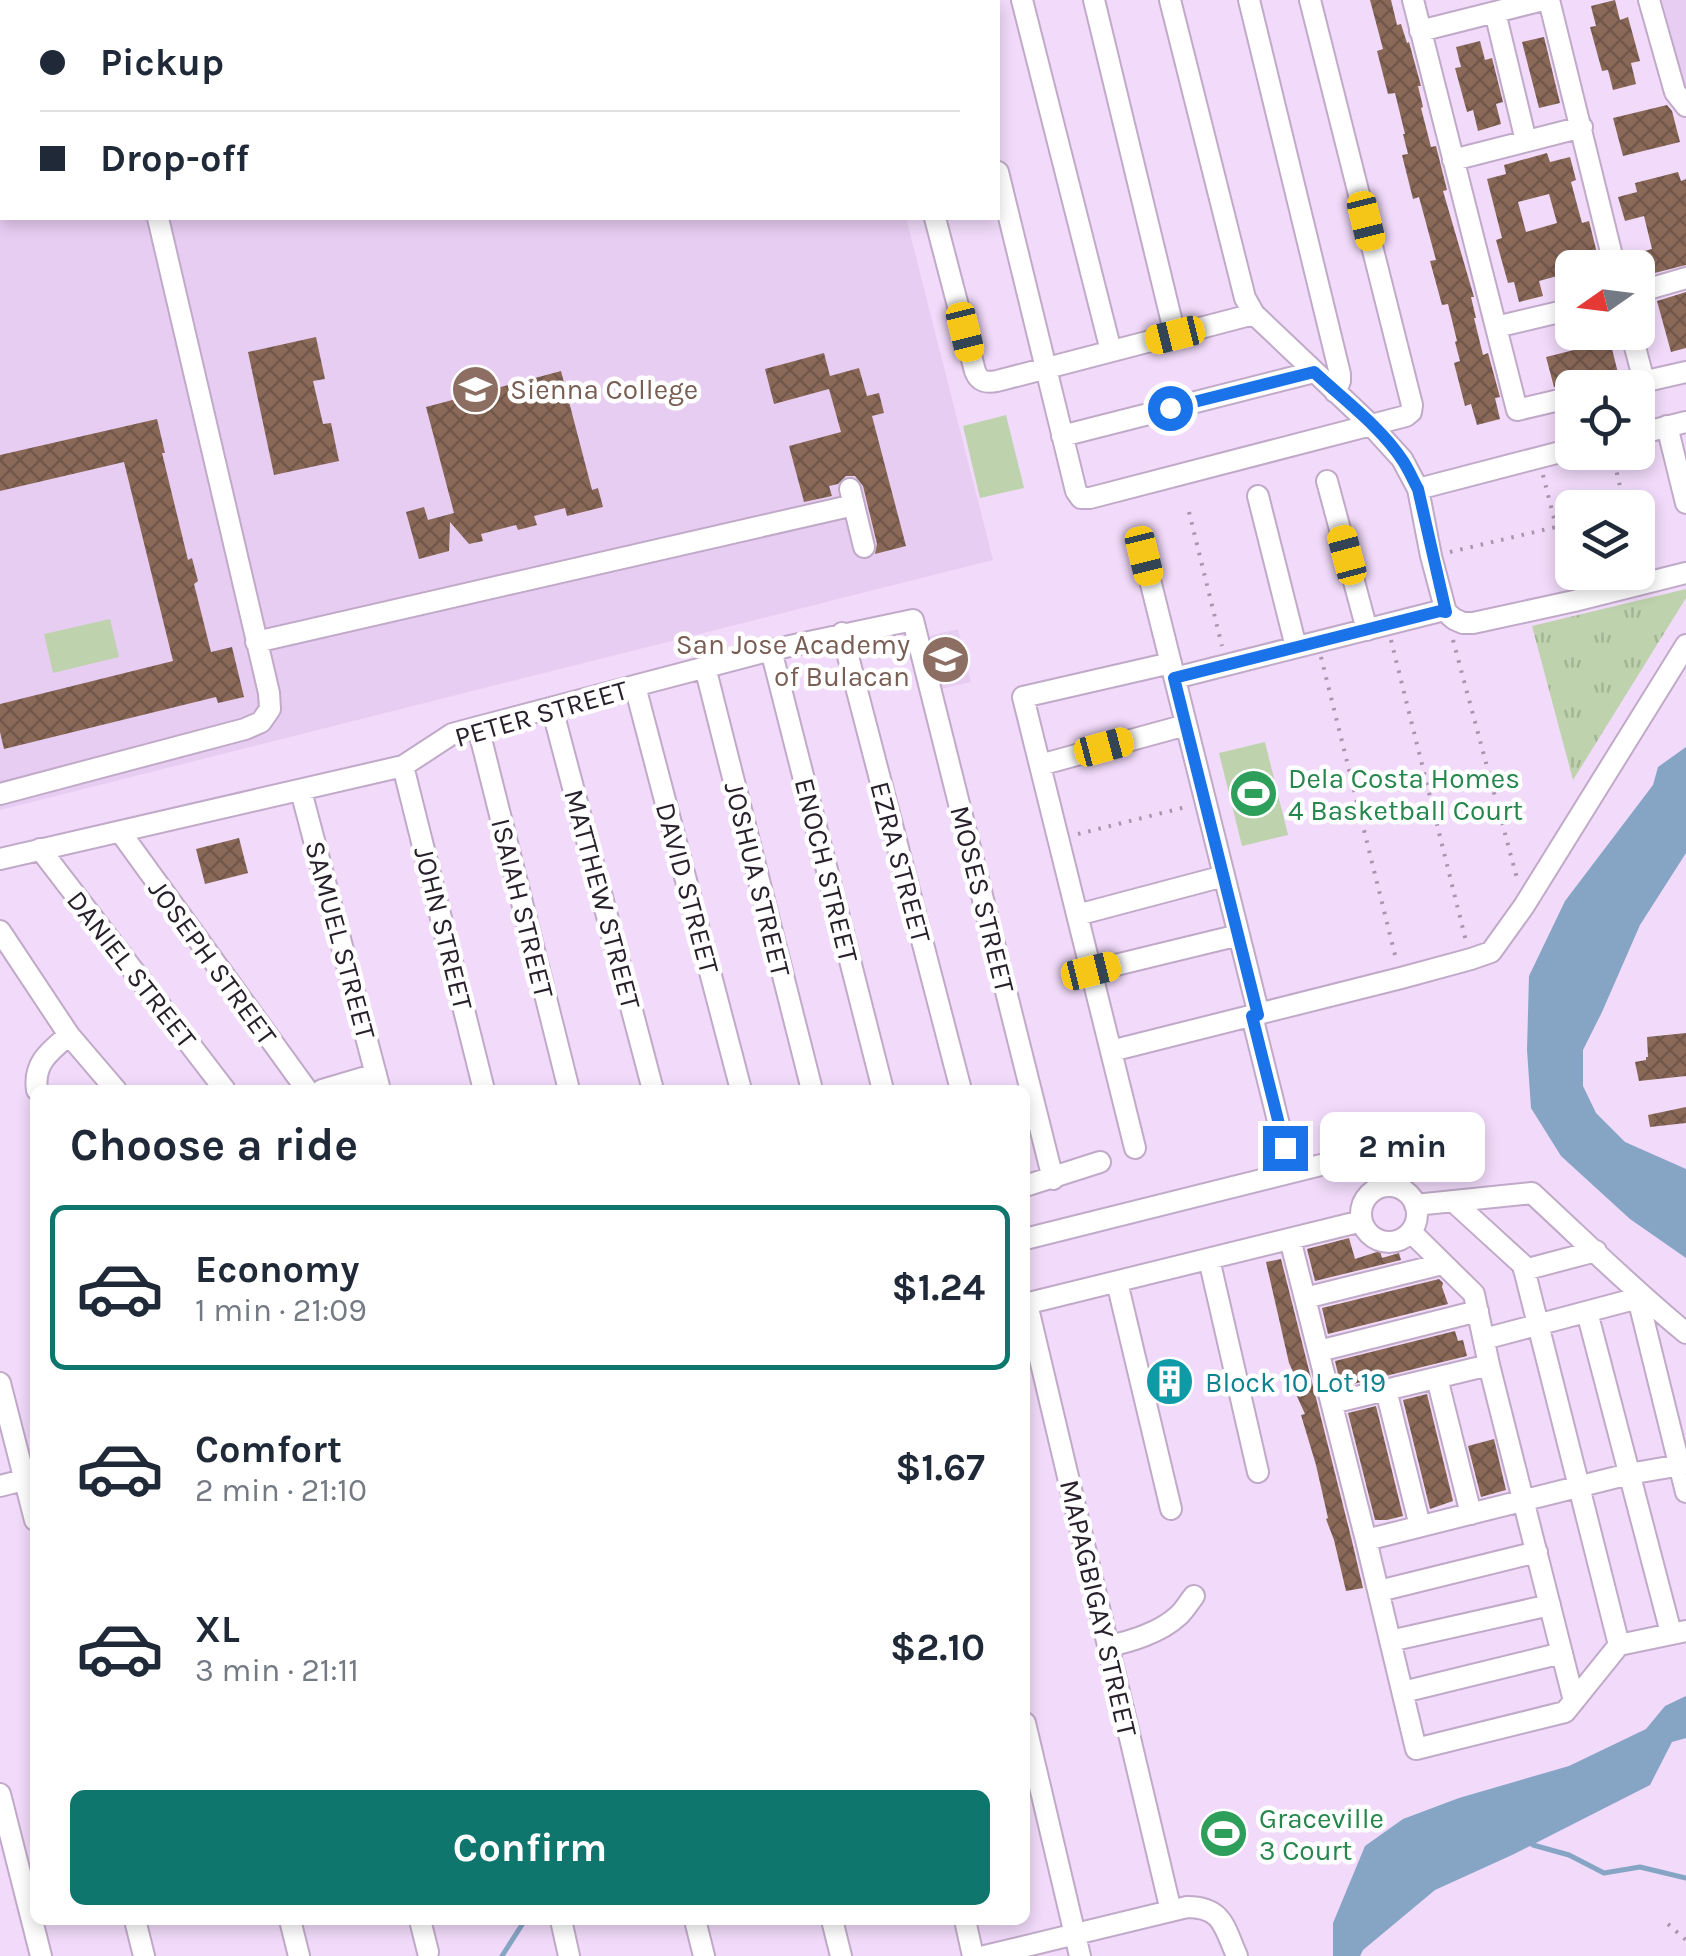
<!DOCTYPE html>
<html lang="en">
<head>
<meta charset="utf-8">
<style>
	:root { --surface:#fff; --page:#f2f2f3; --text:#1f2937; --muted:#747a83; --line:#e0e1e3; --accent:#0f766e }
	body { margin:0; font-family:Karla,sans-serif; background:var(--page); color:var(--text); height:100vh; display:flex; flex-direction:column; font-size:38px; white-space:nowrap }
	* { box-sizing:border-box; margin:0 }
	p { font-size:32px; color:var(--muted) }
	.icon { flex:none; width:55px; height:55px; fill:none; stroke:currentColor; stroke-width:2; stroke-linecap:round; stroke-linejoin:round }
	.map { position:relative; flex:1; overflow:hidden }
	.sheet { position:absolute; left:30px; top:1085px; width:1000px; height:840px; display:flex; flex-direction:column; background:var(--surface); border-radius:15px; box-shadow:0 5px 15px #0003 }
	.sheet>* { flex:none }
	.hud { position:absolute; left:0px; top:0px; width:1000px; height:220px; box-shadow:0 5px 15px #0003; display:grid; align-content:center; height:220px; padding:0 40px; background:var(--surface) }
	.needle { width:65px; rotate:256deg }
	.buttons { position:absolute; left:1555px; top:250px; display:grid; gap:20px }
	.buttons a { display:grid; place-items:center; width:100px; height:100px; border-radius:15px; background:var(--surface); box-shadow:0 5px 15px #0003; font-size:50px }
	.end { position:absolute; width:45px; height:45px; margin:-22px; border:12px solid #1a73e8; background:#fff; box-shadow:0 0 0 5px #fff }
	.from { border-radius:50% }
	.bubble { position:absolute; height:70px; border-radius:15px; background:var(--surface); box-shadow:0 5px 15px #0003; font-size:32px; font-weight:700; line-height:70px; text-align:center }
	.car { position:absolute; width:30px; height:60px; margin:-30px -15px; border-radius:12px; box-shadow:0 0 8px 2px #0007; background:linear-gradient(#f5c518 24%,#345 0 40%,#f5c518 0 76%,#345 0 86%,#f5c518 0) }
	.hud b { display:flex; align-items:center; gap:35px; height:95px; font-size:38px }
	.hud b+b { border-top:2px solid var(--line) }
	.hud i { width:25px; height:25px; background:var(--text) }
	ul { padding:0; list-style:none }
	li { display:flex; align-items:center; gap:30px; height:165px; margin:0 20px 15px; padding:0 20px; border:5px solid transparent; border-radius:15px }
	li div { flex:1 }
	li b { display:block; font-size:38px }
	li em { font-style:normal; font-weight:700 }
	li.current { border-color:var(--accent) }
	li>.icon { width:90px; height:90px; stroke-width:1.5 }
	h2 { padding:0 40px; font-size:45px; line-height:120px }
	.button { display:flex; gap:20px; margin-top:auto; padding:20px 40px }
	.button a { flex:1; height:115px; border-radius:15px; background:var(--accent); color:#fff; font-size:40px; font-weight:700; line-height:115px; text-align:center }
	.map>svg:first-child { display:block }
	.built { fill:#e8cdf3 }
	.grass { fill:#bed3ad }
	.park { fill:url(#park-tufts) }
	.water { fill:#86a5c4 }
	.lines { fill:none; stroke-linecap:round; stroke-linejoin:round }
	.stream { stroke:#86a5c4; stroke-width:5 }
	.building { fill:url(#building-cross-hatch); fill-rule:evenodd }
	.minor-casing { stroke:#c0aac8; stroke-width:24 }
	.path { stroke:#a796ae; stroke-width:4; stroke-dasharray:2.5 8; stroke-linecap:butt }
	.minor { stroke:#fff; stroke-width:20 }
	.route { stroke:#1a73e8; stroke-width:12 }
	.labels { text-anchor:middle; stroke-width:9; stroke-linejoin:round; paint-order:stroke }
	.education-label { font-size:28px; fill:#785e54; stroke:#fff; text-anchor:start }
	.street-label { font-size:28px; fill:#28202b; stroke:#fff }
	.leisure-label { font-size:28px; fill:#27864d; stroke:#fff; text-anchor:start }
	.culture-label { font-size:28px; fill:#0d838f; stroke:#fff; text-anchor:start }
</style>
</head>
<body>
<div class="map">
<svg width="1686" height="1956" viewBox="0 0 1686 1956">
	<defs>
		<pattern id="park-tufts" width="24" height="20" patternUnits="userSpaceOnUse" patternTransform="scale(2.5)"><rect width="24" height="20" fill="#bed3ad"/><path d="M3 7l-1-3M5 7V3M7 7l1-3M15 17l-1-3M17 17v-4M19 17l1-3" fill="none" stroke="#a3b595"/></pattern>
		<pattern id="building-cross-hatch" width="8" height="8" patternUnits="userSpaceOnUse" patternTransform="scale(2.5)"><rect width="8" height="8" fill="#8a6959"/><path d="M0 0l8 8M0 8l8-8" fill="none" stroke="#71564a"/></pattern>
	</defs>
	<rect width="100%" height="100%" fill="#f1dafa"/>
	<path class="built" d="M 1662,0 L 1686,0 L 1686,88 L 1679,66 Z
		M 0,132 L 2,132 L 2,218 L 906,218 L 993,560 L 0,810 Z
		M 958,629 L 971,682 L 932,691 L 920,638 Z"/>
	<path class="grass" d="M 1006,415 L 1024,488 L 980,498 L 963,426 Z
		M 110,619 L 119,657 L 53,673 L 44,634 Z
		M 1265,742 L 1288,835 L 1242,846 L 1219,753 Z"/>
	<path class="park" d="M 1686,589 L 1686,598 L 1573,780 L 1532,626 Z"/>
	<path class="water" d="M 1686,747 L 1686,853 L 1640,925 L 1602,1012 L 1583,1050 L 1583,1086 L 1596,1113 L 1625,1142 L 1686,1169 L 1686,1258 L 1630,1219 L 1561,1156 L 1531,1108 L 1527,1050 L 1529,976 L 1565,901 L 1653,785 L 1658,767 Z
		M 1686,1696 L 1686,1738 L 1672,1742 L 1650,1785 L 1512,1855 L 1435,1890 L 1363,1950 L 1360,1956 L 1333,1956 L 1333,1923 L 1365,1846 L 1403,1819 L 1459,1798 L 1569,1766 L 1646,1729 L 1665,1706 Z"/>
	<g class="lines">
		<path class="stream" d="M 1528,1841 L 1533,1845 L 1569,1855 L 1604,1873 L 1640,1867 L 1686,1878
			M 502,1956 L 525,1920"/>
	</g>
	<path class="building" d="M 1370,0 L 1391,0 L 1397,25 L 1401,24 L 1407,43 L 1409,42 L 1421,86 L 1418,86 L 1423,107 L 1421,108 L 1431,147 L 1436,146 L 1447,190 L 1443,191 L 1474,297 L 1471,297 L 1476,318 L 1474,318 L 1483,355 L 1488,353 L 1500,397 L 1495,398 L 1500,419 L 1477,425 L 1471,404 L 1465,406 L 1454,363 L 1460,361 L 1455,342 L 1457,341 L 1448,304 L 1442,305 L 1430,261 L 1436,260 L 1419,197 L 1413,199 L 1402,155 L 1408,154 L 1403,134 L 1405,134 L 1395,93 L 1388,94 L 1377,51 L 1383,49 Z
		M 1615,0 L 1620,20 L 1628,17 L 1640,61 L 1631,63 L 1636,84 L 1613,90 L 1608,70 L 1602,71 L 1590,27 L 1596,26 L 1591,6 Z
		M 1544,37 L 1560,103 L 1539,108 L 1522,42 Z
		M 1480,41 L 1485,60 L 1492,58 L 1503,102 L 1496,104 L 1501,124 L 1478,131 L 1473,110 L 1467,112 L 1455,68 L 1461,67 L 1456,47 Z
		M 1667,105 L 1672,111 L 1680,142 L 1623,156 L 1613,118 Z
		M 1547,153 L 1550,162 L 1570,157 L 1576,180 L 1571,182 L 1582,223 L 1589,221 L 1600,265 L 1572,268 L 1572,272 L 1539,281 L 1543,296 L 1519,302 L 1514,282 L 1508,283 L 1496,240 L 1502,238 L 1487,179 L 1506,174 L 1504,165 ZM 1549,194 L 1557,223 L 1526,232 L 1518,202 Z
		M 1678,172 L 1681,181 L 1686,179 L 1686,265 L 1639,277 L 1633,254 L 1652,249 L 1644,216 L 1625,221 L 1618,197 L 1637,192 L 1635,183 Z
		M 1686,292 L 1686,348 L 1671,352 L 1657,301 Z
		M 316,337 L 325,379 L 313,381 L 323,424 L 331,423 L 339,461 L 274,475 L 248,352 Z
		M 1610,341 L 1618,373 L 1554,387 L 1546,357 Z
		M 824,353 L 830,376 L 859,368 L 867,396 L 879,393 L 884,413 L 872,416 L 906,546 L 875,554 L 877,544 L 863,486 L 855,476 L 846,476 L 838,484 L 829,486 L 832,496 L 804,502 L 789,446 L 841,432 L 829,389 L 774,404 L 765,369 Z
		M 561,371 L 592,490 L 598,488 L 603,507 L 567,516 L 565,508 L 534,516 L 537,525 L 518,530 L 516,525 L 481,534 L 483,541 L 469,544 L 450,522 L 449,551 L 419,559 L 406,512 L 424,507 L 428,520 L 454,513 L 426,407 Z
		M 157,419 L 165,453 L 162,453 L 188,560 L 192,558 L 198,581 L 194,584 L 211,652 L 232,647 L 244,697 L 218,703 L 216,697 L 4,749 L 0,732 L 0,704 L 173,661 L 124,462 L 0,491 L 0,455 Z
		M 239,838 L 248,873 L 205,884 L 196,849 Z
		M 1686,1033 L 1686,1076 L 1639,1081 L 1635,1062 L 1646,1060 L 1646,1057 L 1648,1057 L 1647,1037 Z
		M 1686,1107 L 1686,1123 L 1650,1127 L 1648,1115 Z
		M 1349,1238 L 1355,1259 L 1380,1251 L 1382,1258 L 1399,1253 L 1401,1260 L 1315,1281 L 1307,1249 Z
		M 1281,1259 L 1351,1537 L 1363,1588 L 1346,1591 L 1334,1540 L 1326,1519 L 1328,1518 L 1316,1465 L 1301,1415 L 1305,1414 L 1295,1392 L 1295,1376 L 1289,1363 L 1266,1262 Z
		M 1439,1279 L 1443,1283 L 1442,1287 L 1448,1304 L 1328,1334 L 1322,1308 Z
		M 1455,1331 L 1458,1341 L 1463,1340 L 1467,1356 L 1341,1387 L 1335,1361 Z
		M 1178,1365 L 1185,1390 L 1172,1394 L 1159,1393 L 1154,1373 Z
		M 1427,1394 L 1453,1501 L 1430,1509 L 1403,1400 Z
		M 1376,1406 L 1403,1516 L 1387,1520 L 1375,1520 L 1348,1413 Z
		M 1494,1439 L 1506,1490 L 1481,1497 L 1468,1446 Z"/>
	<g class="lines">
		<defs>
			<path id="minor" d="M 80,0 L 80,2
				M 212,0 L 213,2
				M 299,0 L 299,2
				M 880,0 L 880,2
				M 956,0 L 957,2
				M 1022,0 L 1111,351
				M 1094,0 L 1175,335
				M 1170,0 L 1245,298 L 1254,314 L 1371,425 L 1402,459 L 1418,489 L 1431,556 L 1446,612 L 1454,619 L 1463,623 L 1473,623 L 1574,601 L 1686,573
				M 1249,0 L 1340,374 L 1340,381 L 1335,392
				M 1413,0 L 1517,410 L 1572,397
				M 1549,0 L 1615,268
				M 1649,0 L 1675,92 L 1686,106
				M 338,2 L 348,0
				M 0,6 L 2,16
				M 1495,12 L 1526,141
				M 1420,31 L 1543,0
				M 0,142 L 2,141
				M 1453,160 L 1582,127
				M 998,172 L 1076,491 L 1081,498 L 1090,498 L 1406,416 L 1411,412 L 1412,405 L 1310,0
				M 935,218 L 975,371 C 979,382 986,383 997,381 L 1254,314
				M 1638,292 L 1686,278
				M 1496,327 L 1572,309
				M 1631,332 L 1644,381
				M 1616,388 L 1686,372
				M 1667,426 L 1686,503
				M 1638,434 L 1686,422
				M 1062,436 L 1314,372
				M 1327,481 L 1367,630
				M 850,489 L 864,547
				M 1418,489 L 1572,449
				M 1258,496 L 1296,647
				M 1144,556 L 1259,1015
				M 842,633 L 961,1090
				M 256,642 L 854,505
				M 771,650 L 883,1090
				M 705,667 L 812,1090
				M 1175,678 L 1440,611 L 1446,612
				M 635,686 L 741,1090
				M 552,708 L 653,1090
				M 478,727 L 569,1090
				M 1040,765 L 1186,725
				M 403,766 L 484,1090
				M 301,791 L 380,1090
				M 0,794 L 245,729 L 261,722 L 270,709 L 269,693 L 158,218
				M 121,833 L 307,1090
				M 40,849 L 225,1090
				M 0,859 L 403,766 L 452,734 L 478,727 L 771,650 L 913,620 L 1053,1179
				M 1077,915 L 1224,876
				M 0,931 L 69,1035 L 116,1090
				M 1091,971 L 1239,935
				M 1252,1016 L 1285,1149
				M 1111,1051 L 1401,978 L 1471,959 L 1491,952 L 1524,906 L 1686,645
				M 37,1090 C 33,1063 50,1051 69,1035
				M 322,1090 L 376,1074
				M 1135,1148 L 1023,697 L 1171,663
				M 1025,1186 L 1100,1162
				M1361 1214a28 28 0 1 1 56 0a28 28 0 1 1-56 0Z
				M 1454,1202 L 1523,1265 L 1619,1645
				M 1415,1205 L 1532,1193 C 1583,1240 1632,1289 1686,1333
				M 1411,1232 L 1474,1294 L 1489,1365 L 1574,1701
				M 1025,1239 L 1393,1147
				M 1290,1239 L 1366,1540 L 1416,1749 L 1565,1712 L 1619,1645 L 1686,1631
				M 1209,1259 L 1258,1472
				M 1524,1270 L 1596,1251
				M 1117,1282 L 1171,1509
				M 1305,1298 L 1442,1264
				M 1638,1298 L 1686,1492
				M 1025,1304 L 1362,1221
				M 1027,1304 L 1171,1911
				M 1587,1312 L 1671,1633
				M 1484,1339 L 1642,1297
				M 1319,1351 L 1478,1311
				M 1437,1378 L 1471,1514
				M 0,1383 L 35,1520
				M 1386,1390 L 1420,1526
				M 1332,1403 L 1489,1365
				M 0,1486 L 35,1477
				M 1366,1540 L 1629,1474 L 1686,1464
				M 1379,1591 L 1537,1552
				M 1390,1641 L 1550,1605
				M 1108,1646 C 1130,1642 1161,1632 1178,1616 C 1184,1611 1189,1602 1194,1596
				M 1403,1692 L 1562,1653
				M 1025,1723 L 1080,1956
				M 0,1794 L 41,1956
				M 135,1920 L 144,1956
				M 290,1920 L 299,1956
				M 420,1920 L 428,1952
				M 561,1920 L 569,1956
				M 695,1920 L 704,1956
				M 832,1920 L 841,1956
				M 965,1920 L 973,1956
				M 985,1956 L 1187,1907 C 1223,1907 1224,1927 1237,1956"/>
		</defs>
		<use href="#minor" class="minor-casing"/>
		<path class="path" d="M 1612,452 L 1625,508
			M 1543,475 L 1570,582
			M 1189,512 L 1222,646
			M 1450,552 L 1556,527
			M 1391,640 L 1466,941
			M 1453,640 L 1518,882
			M 1321,657 L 1396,959
			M 1078,834 L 1190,806
			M 1668,1924 L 1686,1940"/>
		<use href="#minor" class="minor"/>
	</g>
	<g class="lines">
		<path class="route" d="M 1170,408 L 1314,372 C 1343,399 1382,428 1403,461 C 1409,470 1413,480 1418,489 L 1446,612 L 1440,611 L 1174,678 L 1258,1015 L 1252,1016 L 1285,1148"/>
	</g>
	<defs>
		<symbol id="university-disc" viewBox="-11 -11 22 22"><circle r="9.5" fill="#8d6e63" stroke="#fff"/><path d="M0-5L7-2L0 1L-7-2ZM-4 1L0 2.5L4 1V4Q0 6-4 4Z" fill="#fff"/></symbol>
		<symbol id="school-disc" viewBox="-11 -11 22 22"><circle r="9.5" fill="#8d6e63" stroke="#fff"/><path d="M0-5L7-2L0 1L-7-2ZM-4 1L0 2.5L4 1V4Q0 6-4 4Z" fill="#fff"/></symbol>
		<symbol id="stadium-disc" viewBox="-11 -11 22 22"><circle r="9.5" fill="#2e9e5b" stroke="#fff"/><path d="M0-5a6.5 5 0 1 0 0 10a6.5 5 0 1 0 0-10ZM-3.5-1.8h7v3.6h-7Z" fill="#fff"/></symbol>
		<symbol id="building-disc" viewBox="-11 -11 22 22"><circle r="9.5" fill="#0f9aa8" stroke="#fff"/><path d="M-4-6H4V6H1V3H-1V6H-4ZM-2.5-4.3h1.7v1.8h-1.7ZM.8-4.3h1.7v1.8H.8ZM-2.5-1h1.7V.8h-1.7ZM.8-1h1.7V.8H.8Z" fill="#fff"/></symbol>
	</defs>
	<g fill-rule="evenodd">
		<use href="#university-disc" x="448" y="362" width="55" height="55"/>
		<use href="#school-disc" x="918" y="632" width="55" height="55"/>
		<use href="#stadium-disc" x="1226" y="766" width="55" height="55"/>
		<use href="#building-disc" x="1142" y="1354" width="55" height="55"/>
		<use href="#stadium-disc" x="1196" y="1806" width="55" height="55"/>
	</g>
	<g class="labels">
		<g class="education-label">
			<text x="510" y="399">Sienna College</text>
			<text x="910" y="654" text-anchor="end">San Jose Academy<tspan x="910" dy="32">of Bulacan</tspan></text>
		</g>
		<g class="street-label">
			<text transform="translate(541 713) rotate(-16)" y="10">PETER STREET</text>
			<text transform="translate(901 862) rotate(75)" y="10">EZRA STREET</text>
			<text transform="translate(827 870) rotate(76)" y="10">ENOCH STREET</text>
			<text transform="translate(758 879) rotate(76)" y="10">JOSHUA STREET</text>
			<text transform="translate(688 888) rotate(75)" y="10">DAVID STREET</text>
			<text transform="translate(603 899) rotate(75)" y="10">MATTHEW STREET</text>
			<text transform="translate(983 899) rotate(76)" y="10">MOSES STREET</text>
			<text transform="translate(523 908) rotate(76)" y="10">ISAIAH STREET</text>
			<text transform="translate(444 928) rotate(76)" y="10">JOHN STREET</text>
			<text transform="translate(341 940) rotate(75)" y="10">SAMUEL STREET</text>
			<text transform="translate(213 962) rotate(54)" y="10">JOSEPH STREET</text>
			<text transform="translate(132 969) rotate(52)" y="10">DANIEL STREET</text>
			<text transform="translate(1099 1608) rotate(77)" y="10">MAPAGBIGAY STREET</text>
		</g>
		<g class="leisure-label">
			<text x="1288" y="788">Dela Costa Homes<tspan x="1288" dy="32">4 Basketball Court</tspan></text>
			<text x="1259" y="1828">Graceville<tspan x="1259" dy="32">3 Court</tspan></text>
		</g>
		<g class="culture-label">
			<text x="1205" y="1392">Block 10 Lot 19</text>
		</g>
	</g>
</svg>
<div class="buttons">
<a><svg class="needle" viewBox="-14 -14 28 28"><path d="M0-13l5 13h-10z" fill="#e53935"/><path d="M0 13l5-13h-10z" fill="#747a83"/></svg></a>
<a><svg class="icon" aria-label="locate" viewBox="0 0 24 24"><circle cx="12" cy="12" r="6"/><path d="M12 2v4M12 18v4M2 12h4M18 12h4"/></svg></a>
<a><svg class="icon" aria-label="layers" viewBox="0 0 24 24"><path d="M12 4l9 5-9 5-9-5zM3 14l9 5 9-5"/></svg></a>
</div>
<i class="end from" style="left:1170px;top:408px"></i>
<i class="end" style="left:1285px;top:1148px"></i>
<div class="bubble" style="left:1320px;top:1112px;width:165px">2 min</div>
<i class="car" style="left:1366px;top:221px;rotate:166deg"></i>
<i class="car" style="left:965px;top:332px;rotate:166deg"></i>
<i class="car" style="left:1175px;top:335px;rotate:256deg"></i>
<i class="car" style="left:1347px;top:555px;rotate:345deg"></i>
<i class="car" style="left:1144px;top:556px;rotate:166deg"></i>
<i class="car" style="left:1104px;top:747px;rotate:75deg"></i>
<i class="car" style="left:1091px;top:971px;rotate:76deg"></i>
<div class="hud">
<b><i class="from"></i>Pickup</b>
<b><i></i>Drop-off</b>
</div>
<section class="sheet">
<h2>Choose a ride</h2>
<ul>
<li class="current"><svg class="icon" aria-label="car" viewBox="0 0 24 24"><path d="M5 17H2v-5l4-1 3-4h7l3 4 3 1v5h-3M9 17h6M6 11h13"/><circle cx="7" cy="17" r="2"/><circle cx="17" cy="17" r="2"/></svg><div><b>Economy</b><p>1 min · 21:09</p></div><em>$1.24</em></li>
<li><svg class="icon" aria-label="car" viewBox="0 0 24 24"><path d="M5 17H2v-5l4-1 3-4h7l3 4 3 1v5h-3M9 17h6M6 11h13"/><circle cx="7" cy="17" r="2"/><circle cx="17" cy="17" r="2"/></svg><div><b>Comfort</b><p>2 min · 21:10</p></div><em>$1.67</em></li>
<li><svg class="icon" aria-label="car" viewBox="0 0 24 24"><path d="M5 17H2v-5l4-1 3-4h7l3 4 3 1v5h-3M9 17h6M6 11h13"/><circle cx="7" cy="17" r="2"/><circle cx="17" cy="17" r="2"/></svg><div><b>XL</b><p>3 min · 21:11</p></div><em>$2.10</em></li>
</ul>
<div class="button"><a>Confirm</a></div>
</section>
</div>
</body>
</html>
